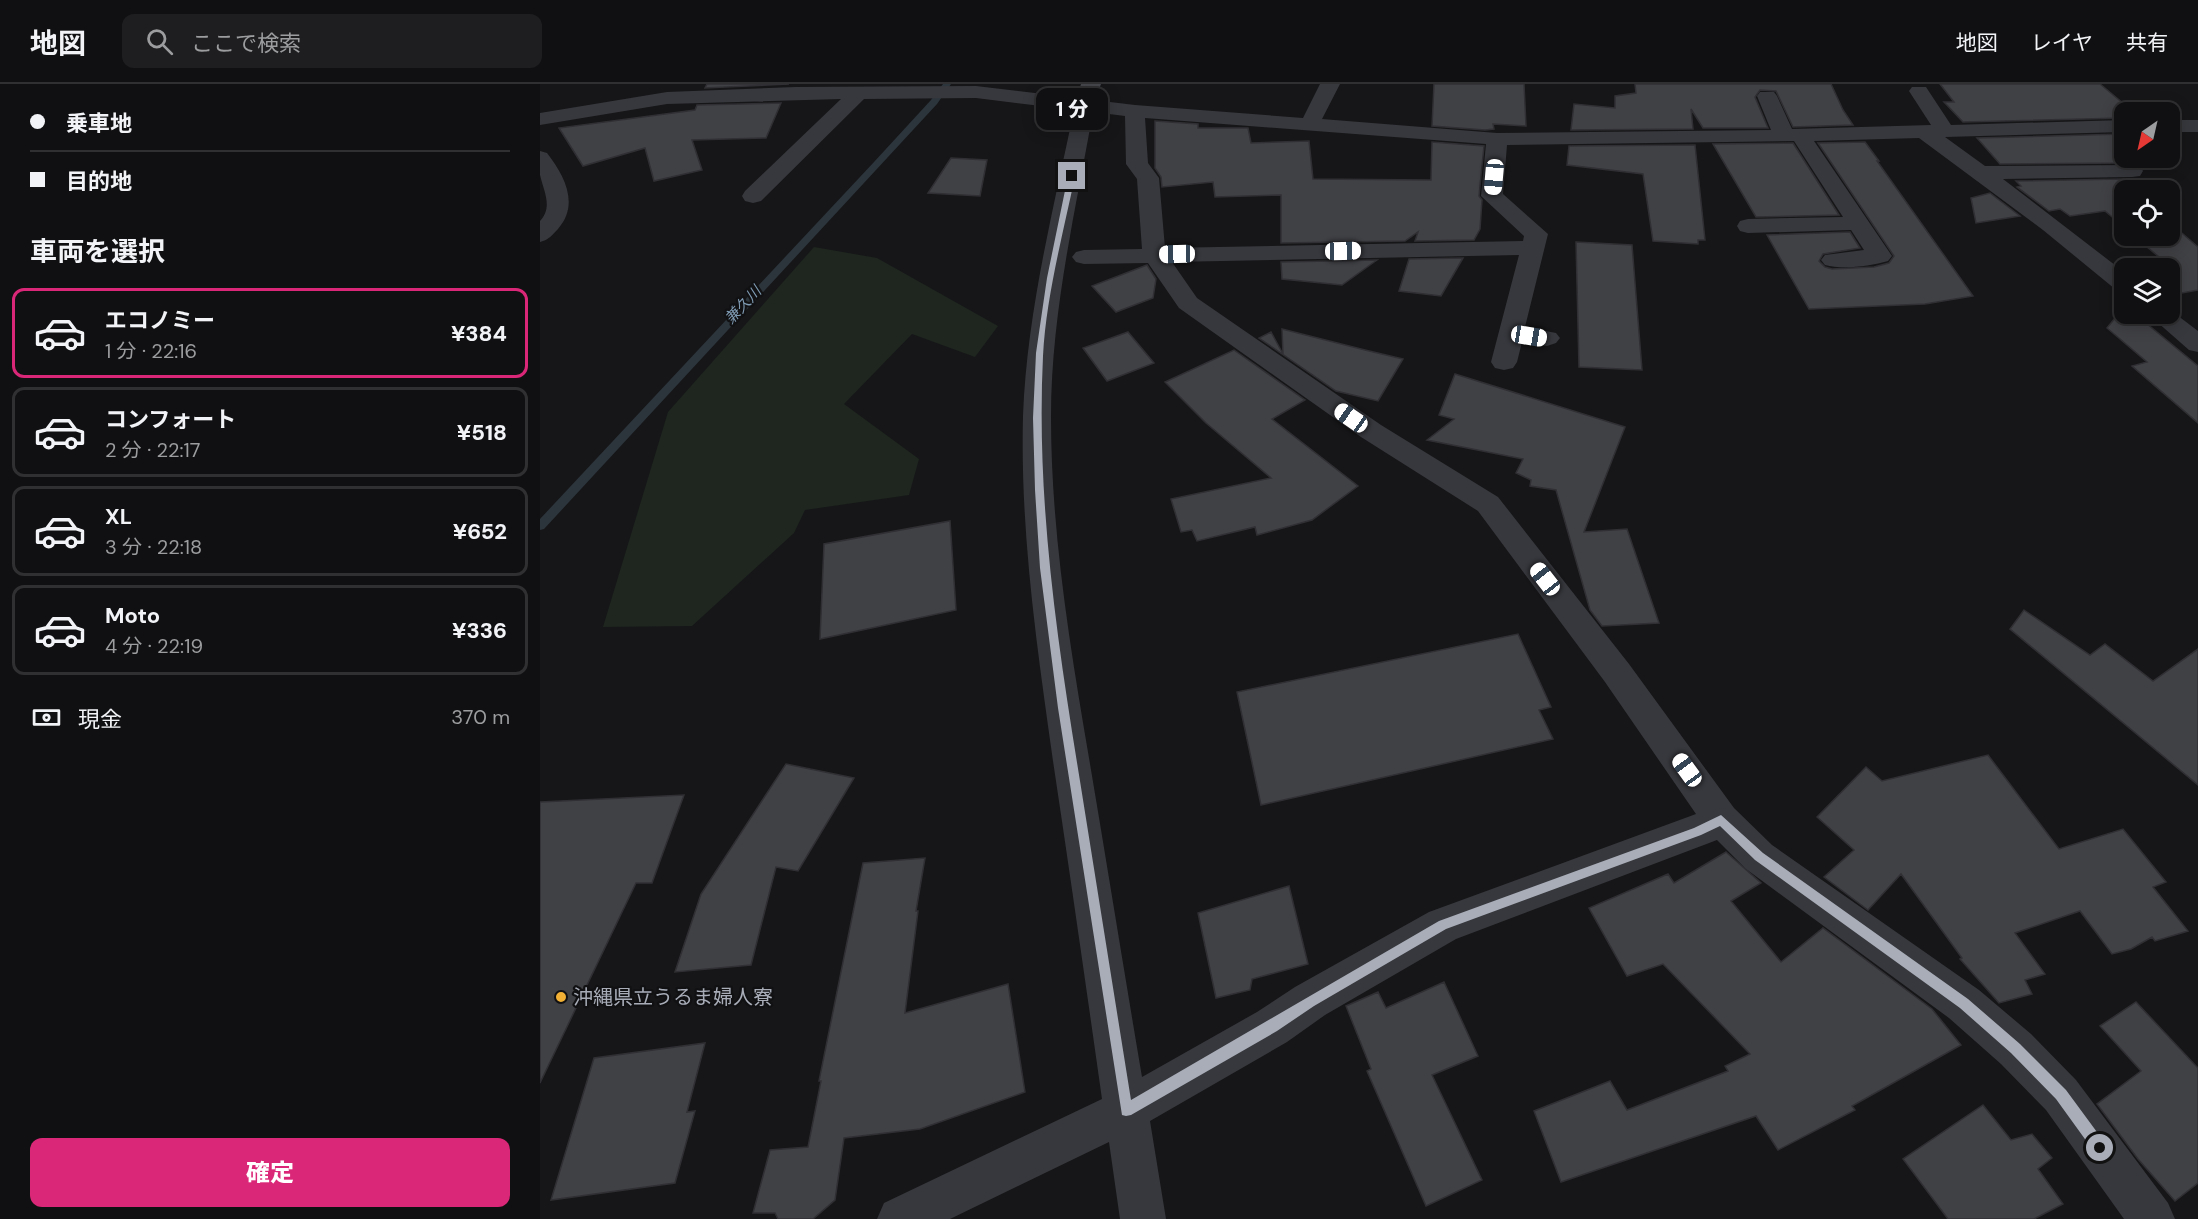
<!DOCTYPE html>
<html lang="ja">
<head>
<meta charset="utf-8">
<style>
	:root { --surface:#101012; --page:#1e1e20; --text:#f1f3f6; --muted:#9c9d9f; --line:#303032; --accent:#db2777 }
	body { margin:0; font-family:"DM Sans","Noto Sans JP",sans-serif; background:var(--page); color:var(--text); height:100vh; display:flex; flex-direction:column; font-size:22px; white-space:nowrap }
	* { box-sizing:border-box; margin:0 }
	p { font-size:20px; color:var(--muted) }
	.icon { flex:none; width:33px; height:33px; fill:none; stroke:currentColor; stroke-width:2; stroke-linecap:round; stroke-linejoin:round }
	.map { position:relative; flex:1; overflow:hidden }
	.side { display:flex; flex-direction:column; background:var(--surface); width:540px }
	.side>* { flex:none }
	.guide { display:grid; align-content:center; height:132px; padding:0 30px; background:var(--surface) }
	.needle { width:39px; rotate:214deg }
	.buttons { position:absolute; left:1574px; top:18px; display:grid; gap:12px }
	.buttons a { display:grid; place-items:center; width:66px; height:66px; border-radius:12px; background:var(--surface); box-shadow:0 3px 15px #0003,0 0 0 2px var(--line); font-size:30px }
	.end { position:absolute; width:27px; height:27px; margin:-14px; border:8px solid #a8adb8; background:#111; box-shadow:0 0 0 3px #111 }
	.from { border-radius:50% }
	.bubble { position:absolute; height:42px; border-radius:12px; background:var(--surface); box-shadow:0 3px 15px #0003,0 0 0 2px var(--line); font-size:20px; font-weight:800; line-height:42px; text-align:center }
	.car { position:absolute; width:18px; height:36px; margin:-18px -9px; border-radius:8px; box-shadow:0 0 4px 2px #0007; background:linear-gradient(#fff 24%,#345 0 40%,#fff 0 76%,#345 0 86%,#fff 0) }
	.guide b { display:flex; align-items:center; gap:21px; height:57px; font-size:22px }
	.guide b+b { border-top:2px solid var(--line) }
	.guide i { width:15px; height:15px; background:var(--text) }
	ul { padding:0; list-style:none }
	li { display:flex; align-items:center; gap:18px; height:90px; margin:0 12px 9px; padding:0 18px; border:3px solid var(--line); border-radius:12px }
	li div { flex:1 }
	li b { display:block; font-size:22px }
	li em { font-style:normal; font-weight:800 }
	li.current { border-color:var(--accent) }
	li>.icon { width:54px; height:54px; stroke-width:1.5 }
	h2 { padding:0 30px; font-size:27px; line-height:72px }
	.pay { display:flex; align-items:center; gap:15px; height:66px; padding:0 30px; font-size:22px }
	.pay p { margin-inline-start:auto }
	.cta { display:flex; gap:12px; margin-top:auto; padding:12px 30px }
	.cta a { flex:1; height:69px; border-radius:12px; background:var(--accent); color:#fff; font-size:24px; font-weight:800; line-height:69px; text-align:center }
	header { display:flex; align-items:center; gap:36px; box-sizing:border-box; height:84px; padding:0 30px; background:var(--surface); border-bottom:2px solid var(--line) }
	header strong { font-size:28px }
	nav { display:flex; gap:33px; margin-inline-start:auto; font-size:21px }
	.search { width:420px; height:54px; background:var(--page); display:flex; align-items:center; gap:15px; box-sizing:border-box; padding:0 21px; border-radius:12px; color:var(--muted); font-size:22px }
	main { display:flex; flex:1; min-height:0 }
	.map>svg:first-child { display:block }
	.green { fill:#1e261f }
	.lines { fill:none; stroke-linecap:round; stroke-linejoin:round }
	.stream { fill:#2c353c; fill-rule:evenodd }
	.building { fill:#404145; stroke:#303034; stroke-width:1.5 }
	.street { fill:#37383d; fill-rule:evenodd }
	.secondary { fill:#45474d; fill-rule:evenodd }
	.route { fill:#a8adb8 }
	.poi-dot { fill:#f2b134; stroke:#111113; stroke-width:2 }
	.labels { text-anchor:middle; stroke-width:4.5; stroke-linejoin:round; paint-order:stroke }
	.far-water-label { font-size:15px; font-style:italic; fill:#7f9bb3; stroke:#111113 }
	.near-poi-label { font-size:20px; fill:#a8adb8; stroke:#111113; text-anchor:start }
</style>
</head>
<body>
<header>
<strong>地図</strong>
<div class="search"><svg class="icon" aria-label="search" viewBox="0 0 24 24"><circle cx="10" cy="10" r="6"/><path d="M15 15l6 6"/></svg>ここで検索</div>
<nav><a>地図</a><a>レイヤ</a><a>共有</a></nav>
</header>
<main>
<section class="side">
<div class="guide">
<b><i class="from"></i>乗車地</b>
<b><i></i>目的地</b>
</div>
<h2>車両を選択</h2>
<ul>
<li class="current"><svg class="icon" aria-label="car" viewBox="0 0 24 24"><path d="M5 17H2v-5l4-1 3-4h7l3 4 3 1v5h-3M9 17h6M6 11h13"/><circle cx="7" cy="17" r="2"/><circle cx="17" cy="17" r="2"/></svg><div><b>エコノミー</b><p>1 分 · 22:16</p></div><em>¥384</em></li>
<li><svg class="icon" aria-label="car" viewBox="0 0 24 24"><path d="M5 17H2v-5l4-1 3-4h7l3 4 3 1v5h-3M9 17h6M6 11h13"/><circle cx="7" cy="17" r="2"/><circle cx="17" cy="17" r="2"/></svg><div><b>コンフォート</b><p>2 分 · 22:17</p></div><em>¥518</em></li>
<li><svg class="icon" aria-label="car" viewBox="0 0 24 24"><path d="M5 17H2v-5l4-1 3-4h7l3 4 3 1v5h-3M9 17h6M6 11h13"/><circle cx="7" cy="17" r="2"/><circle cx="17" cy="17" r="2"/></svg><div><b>XL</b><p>3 分 · 22:18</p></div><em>¥652</em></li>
<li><svg class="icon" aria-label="car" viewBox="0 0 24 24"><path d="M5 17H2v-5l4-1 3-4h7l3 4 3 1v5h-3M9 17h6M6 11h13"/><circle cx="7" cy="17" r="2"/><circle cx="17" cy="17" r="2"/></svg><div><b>Moto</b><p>4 分 · 22:19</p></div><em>¥336</em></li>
</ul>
<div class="pay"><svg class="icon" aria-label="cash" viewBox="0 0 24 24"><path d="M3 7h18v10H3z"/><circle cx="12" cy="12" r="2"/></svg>現金<p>370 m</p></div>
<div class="cta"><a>確定</a></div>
</section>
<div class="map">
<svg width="1658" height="1135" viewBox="0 0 1658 1135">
	<rect width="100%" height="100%" fill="#161618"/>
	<path class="green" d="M 274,163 L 337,174 L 458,242 L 435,273 L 372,250 L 304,320 L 379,375 L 369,411 L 265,426 L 254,449 L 152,542 L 63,543 L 128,328 Z"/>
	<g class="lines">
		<path class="stream" d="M 403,0 L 411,0 L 397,20 L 4,445 L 0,446 L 0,435 L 334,78 L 391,16 Z"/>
	</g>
	<path class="building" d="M 167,0 L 249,0 L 165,4 Z
		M 894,0 L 984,0 L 986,42 L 953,40 L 954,45 L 945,46 L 892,42 Z
		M 1095,0 L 1291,0 L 1303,26 L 1313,41 L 1253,43 L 1236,7 L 1220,6 L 1215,13 L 1228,44 L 1163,44 L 1151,25 L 1153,45 L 1031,46 L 1034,20 L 1075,24 L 1075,12 L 1096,9 Z
		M 1400,0 L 1560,0 L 1584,20 L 1584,34 L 1423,38 L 1404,18 L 1414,18 Z
		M 241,19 L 226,54 L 152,56 L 162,86 L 114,97 L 105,64 L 43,82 L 19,44 L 155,26 L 157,21 Z
		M 615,37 L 658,40 L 658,44 L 708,44 L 711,59 L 769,57 L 773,95 L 891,96 L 892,58 L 944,62 L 939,112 L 942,116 L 940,145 L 934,156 L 875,157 L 878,148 L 865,157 L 741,159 L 741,111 L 675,113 L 673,98 L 622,103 L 621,93 L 615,84 Z
		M 1584,50 L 1584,79 L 1460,80 L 1437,54 Z
		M 1325,58 L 1339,77 L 1337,77 L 1433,212 L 1385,220 L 1269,225 L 1227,151 L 1310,148 L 1320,164 L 1283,170 L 1279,177 L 1285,183 L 1292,185 L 1334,183 L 1349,179 L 1354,172 L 1278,59 Z
		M 1253,59 L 1299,131 L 1216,133 L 1173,60 Z
		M 1155,61 L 1165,156 L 1158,156 L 1158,160 L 1113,157 L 1103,90 L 1027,81 L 1029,62 Z
		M 411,74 L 447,76 L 440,112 L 388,109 Z
		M 1584,95 L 1584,100 L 1592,106 L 1584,106 L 1584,143 L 1565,127 L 1530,132 L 1520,125 L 1509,127 L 1477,103 L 1481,102 L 1476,97 Z
		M 1450,109 L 1480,132 L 1436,139 L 1431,114 Z
		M 1629,138 L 1658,163 L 1658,206 L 1631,211 L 1629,209 L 1629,184 L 1597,184 L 1625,178 L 1594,152 L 1629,152 Z
		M 1036,158 L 1092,161 L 1102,286 L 1039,283 Z
		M 923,174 L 901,212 L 859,207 L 869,175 Z
		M 837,176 L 802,201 L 742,195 L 741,178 Z
		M 607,181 L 616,195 L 613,214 L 576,228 L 552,202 Z
		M 1584,223 L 1584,230 L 1595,230 L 1658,282 L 1658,339 L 1592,282 L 1607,278 L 1567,244 Z
		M 742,245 L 825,266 L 863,275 L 838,317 L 796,307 L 719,254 L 731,248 L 743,270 Z
		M 588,248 L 614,279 L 567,297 L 543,264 Z
		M 694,266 L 765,316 L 732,335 L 818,402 L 772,436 L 717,451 L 715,443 L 657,457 L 652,446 L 641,448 L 631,415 L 731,394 L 666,339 L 625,298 Z
		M 915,290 L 1085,343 L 1044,448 L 1087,445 L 1119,539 L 1062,542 L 1050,526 L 1016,406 L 990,402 L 991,396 L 976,389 L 983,375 L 887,356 L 914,335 L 899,331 Z
		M 410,437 L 416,526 L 280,555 L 284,460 Z
		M 1484,526 L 1550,571 L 1565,560 L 1613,597 L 1658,565 L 1658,701 L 1470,545 Z
		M 978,550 L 1011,623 L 999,626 L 1013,655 L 721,721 L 697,608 Z
		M 1448,671 L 1519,765 L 1583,745 L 1626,798 L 1613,803 L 1648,847 L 1615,857 L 1612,853 L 1591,865 L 1572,870 L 1540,827 L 1475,849 L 1505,890 L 1485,896 L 1492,910 L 1459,919 L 1420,875 L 1422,874 L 1361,790 L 1328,826 L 1284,793 L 1314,766 L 1277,733 L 1326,683 L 1342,697 Z
		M 246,680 L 314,694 L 258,787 L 236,783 L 211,881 L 135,888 L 161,810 Z
		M 144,711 L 112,799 L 96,799 L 0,999 L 0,718 Z
		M 1186,768 L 1221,799 L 1191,817 L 1241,878 L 1283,844 L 1392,925 L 1421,961 L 1312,1022 L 1315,1026 L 1238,1066 L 1216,1032 L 1021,1098 L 994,1027 L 1070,997 L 1087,1026 L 1188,987 L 1185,982 L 1210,970 L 1123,880 L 1087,892 L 1049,824 L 1128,790 L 1134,799 Z
		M 385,774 L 376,827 L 378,827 L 365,929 L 468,900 L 485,1008 L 380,1045 L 304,1054 L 295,1116 L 273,1135 L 238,1135 L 235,1129 L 213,1129 L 230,1066 L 268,1063 L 281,997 L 279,997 L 323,779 Z
		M 749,802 L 768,880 L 712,895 L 710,906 L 676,914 L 658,829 Z
		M 904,898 L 938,972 L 892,991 L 942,1096 L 886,1122 L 827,987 L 831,985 L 806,922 L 838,908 L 846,924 Z
		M 1596,918 L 1658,984 L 1658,1099 L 1635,1117 L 1598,1075 L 1557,1020 L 1601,987 L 1560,942 Z
		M 165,959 L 147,1028 L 155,1027 L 135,1099 L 11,1116 L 54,974 Z
		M 1443,1021 L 1471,1056 L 1492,1050 L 1512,1074 L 1498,1085 L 1523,1120 L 1494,1135 L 1408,1135 L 1363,1075 Z"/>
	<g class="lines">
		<path class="street" d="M 780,0 L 800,0 L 782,35 L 957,49 L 1231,46 L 1217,12 L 1220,8 L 1234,8 L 1237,12 L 1252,45 L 1391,41 L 1369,7 L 1372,3 L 1386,3 L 1411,41 L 1584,36 L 1584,48 L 1405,53 L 1445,82 L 1592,81 L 1600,82 L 1603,87 L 1600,92 L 1592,93 L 1463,95 L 1584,188 L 1584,207 L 1575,205 L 1503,146 L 1379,54 L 1274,57 L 1352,172 L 1348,177 C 1330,182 1303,186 1285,181 L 1281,176 L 1285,171 L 1324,166 L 1311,146 L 1208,149 L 1200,147 L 1197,142 L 1200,137 L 1208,135 L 1303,133 L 1254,57 L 967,61 L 963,110 L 1008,150 L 985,243 L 1016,249 L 1020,254 L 1016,259 L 1007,262 L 982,258 L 977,278 L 973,284 L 964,286 L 955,284 L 951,278 L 979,171 L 632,178 L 657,214 L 841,341 L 958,413 L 1089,580 L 1194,724 L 1232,761 L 1439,906 L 1491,950 L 1536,996 L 1628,1119 L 1635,1135 L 1584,1135 L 1506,1026 L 1461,980 L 1409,934 L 1206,785 L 1177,756 L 916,855 L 785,931 L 747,958 L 610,1037 L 626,1135 L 580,1135 L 569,1058 L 410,1135 L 337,1135 L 344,1119 L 562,1015 C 546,902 530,790 513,677 C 497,563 480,448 483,332 C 487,228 513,127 534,26 L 436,14 L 324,15 L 221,117 L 213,119 L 205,117 L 202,112 L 205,107 L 301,15 L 127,20 L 0,41 L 0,29 L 127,8 L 256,3 L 436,2 L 595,21 L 763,34 ZM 553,28 L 585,32 L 586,80 L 597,95 L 602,165 L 544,166 L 536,168 L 532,173 L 536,178 L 544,180 L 608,179 L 639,224 L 821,353 L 938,427 L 1065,598 L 1156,730 L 889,828 L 755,903 L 717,928 L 602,993 C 584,887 567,780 549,674 C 530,562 511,448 511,333 C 511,230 535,129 553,28 ZM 605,34 L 946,60 L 941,112 L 984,152 L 983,157 L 625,164 L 619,94 L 608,79 Z
			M 1629,36 L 1658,36 L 1658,48 L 1629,48 Z
			M 0,67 L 7,69 C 24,91 40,120 18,145 C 12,151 9,156 0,158 L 0,137 C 13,123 4,108 0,91 C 0,84 0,74 0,67 Z
			M 1629,225 L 1658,247 L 1658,268 L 1649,266 L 1608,230 L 1629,230 Z"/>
		<path class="secondary" d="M 541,0 L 561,0 L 552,24 L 538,24 L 535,20 Z"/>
	</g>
	<path class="route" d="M 532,90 L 535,92 C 523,150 506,213 503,272 C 496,415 517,556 540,697 C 557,803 574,910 591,1016 L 899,837 L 1154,744 L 1181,731 L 1223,769 L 1428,915 L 1480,960 L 1526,1006 L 1565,1059 L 1566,1064 L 1565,1069 L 1560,1071 L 1555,1069 L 1516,1015 L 1471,969 L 1420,924 L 1215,776 L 1180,742 L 1161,751 L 906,845 L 774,922 L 737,947 L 591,1031 L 586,1032 L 582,1031 L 518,624 L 500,484 L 495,406 L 493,334 L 496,269 L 507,194 L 528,92 Z"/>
	<circle class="poi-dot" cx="21" cy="913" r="6"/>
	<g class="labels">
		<g class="far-water-label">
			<text transform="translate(203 221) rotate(-47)" y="5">兼久川</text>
		</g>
		<g class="near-poi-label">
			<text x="33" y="920">沖縄県立うるま婦人寮</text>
		</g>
	</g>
</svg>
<div class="buttons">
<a><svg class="needle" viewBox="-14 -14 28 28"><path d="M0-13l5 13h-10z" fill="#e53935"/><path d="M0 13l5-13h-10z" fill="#9c9d9f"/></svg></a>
<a><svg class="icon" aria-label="locate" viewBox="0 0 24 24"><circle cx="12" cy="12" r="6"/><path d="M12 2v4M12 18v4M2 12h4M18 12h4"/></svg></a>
<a><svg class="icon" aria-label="layers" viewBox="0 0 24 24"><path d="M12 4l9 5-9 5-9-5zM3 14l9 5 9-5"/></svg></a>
</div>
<i class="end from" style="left:1560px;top:1064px"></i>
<i class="end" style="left:532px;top:92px"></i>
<div class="bubble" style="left:496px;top:4px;width:72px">1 分</div>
<i class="car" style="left:954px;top:93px;rotate:185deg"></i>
<i class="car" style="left:803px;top:167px;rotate:89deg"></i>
<i class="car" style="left:637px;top:170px;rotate:269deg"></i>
<i class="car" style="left:989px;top:252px;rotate:99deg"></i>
<i class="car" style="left:811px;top:334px;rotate:305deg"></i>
<i class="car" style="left:1005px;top:495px;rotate:322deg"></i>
<i class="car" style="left:1147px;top:686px;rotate:324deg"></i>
</div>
</main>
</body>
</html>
